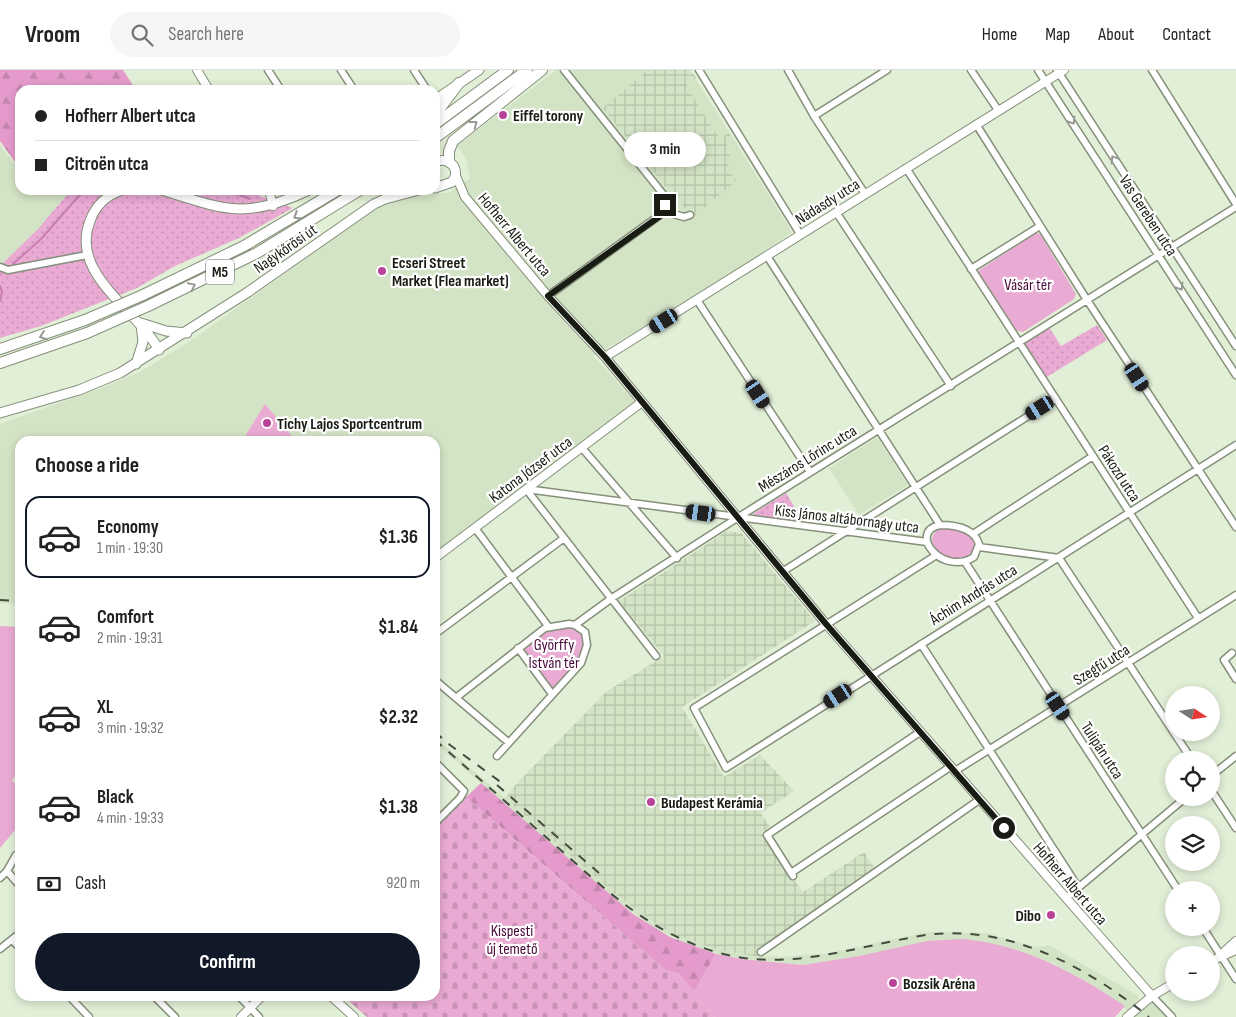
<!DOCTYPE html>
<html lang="en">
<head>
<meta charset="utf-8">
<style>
	:root { --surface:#fff; --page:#f6f6f6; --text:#222; --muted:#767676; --line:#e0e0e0; --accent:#111827 }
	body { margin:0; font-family:"Sofia Sans Condensed",sans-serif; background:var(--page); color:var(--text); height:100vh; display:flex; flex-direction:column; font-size:19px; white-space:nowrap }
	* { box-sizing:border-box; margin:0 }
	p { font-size:16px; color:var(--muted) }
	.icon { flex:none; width:28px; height:28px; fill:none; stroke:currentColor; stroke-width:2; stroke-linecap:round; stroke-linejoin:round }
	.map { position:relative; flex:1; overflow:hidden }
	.sheet { position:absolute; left:15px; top:366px; width:425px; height:565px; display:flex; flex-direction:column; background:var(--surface); border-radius:15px; box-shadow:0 2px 8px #0003 }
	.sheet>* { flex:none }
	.guide { position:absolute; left:15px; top:15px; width:425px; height:110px; border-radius:15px; box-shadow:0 2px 8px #0003; display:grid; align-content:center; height:110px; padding:0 20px; background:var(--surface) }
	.needle { width:32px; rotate:102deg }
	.tools { position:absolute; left:1165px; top:616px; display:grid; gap:10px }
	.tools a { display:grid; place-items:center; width:55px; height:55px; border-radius:50%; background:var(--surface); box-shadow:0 2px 8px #0003; font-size:25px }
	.end { position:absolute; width:22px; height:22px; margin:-11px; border:6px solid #181c13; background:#fff; box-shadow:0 0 0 2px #fff }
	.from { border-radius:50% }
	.bubble { position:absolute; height:35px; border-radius:18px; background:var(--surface); box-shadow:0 2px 8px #0003; font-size:16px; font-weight:700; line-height:35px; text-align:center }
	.car { position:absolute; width:15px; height:30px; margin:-15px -8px; border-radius:6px; box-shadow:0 0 4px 1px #0007; background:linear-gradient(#222 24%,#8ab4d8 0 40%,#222 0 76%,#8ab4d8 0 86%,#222 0) }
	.guide b { display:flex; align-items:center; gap:18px; height:48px; font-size:19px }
	.guide b+b { border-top:1px solid var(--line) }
	.guide i { width:12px; height:12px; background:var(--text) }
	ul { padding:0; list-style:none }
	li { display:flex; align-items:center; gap:15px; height:82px; margin:0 10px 8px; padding:0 10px; border:2px solid transparent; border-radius:15px }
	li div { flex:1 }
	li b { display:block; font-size:19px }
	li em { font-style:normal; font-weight:700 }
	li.current { border-color:var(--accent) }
	li>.icon { width:45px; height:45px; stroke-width:1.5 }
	h2 { padding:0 20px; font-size:22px; line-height:60px }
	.pay { display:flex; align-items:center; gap:12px; height:55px; padding:0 20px; font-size:19px }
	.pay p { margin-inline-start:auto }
	.primary-button { display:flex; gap:10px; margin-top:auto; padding:10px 20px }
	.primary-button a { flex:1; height:58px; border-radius:30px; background:var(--accent); color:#fff; font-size:20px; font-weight:700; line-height:58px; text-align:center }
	header { display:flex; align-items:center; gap:30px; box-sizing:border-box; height:70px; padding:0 25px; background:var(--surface); border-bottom:1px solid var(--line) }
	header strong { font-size:24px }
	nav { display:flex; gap:28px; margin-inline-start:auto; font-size:18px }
	.search { width:350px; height:45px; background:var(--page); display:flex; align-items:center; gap:12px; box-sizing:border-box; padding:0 18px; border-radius:28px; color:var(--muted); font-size:19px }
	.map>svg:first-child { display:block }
	.built { fill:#d3e3c5 }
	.industrial { fill:url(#industrial-grid) }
	.grass { fill:url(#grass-dots) }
	.forest { fill:url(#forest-firs) }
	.cemetery { fill:url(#cemetery-stones) }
	.park { fill:#e9aad3 }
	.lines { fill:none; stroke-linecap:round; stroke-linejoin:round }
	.stream { stroke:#c67faf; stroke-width:2 }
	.minor-casing { stroke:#85907a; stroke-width:9 }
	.tertiary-casing { stroke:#85907a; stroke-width:10 }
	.secondary-casing { stroke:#85907a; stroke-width:11 }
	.primary-casing { stroke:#85907a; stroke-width:12 }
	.minor { stroke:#fff; stroke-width:6 }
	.tertiary { stroke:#fff; stroke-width:8 }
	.secondary { stroke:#fff; stroke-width:9 }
	.primary { stroke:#fff; stroke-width:10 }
	.rail { stroke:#454b3f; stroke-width:2; stroke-dasharray:9 9; stroke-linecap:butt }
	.primary-bridge-casing { stroke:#85907a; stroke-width:12; stroke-linecap:butt }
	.primary-bridge { stroke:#fff; stroke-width:10 }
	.oneway { stroke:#979995 }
	.route { stroke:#181c13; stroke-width:6 }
	.poi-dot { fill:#ba439a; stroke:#fff; stroke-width:2 }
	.labels { text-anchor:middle; stroke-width:4.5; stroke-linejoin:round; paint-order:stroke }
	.shield { fill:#fff; stroke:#5d605a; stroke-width:1 }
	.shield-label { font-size:15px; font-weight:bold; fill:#181c13 }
	.poi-label { font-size:16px; font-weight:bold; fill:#181c13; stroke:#fff; text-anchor:start }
	.street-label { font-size:16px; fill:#181c13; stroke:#fff }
	.park-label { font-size:16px; fill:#4b0b3c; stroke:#fff }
</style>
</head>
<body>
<header>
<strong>Vroom</strong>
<div class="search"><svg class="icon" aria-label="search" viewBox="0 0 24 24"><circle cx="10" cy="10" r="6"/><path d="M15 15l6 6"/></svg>Search here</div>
<nav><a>Home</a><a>Map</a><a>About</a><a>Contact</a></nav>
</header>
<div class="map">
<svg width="1236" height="947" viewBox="0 0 1236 947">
	<defs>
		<pattern id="industrial-grid" width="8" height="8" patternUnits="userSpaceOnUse" patternTransform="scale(1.25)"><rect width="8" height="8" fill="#d3e3c5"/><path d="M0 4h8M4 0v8" fill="none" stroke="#b4c2a8"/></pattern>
		<pattern id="grass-dots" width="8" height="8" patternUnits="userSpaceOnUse" patternTransform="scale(1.25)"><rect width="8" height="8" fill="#e9aad3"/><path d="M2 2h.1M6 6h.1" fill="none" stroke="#c792b4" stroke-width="1.8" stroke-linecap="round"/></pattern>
		<pattern id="forest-firs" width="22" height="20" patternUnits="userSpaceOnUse" patternTransform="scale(1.25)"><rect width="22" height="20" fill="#e49bcc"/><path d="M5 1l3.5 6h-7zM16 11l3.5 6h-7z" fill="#c385ae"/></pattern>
		<pattern id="cemetery-stones" width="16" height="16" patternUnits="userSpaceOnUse" patternTransform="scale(1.25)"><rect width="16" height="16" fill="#e9aad3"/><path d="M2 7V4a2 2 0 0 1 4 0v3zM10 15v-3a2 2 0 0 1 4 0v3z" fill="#c792b4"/></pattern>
	</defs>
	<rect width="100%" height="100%" fill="#e2efd7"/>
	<path class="built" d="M 556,0 L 690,0 L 792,162 L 720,213 L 593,286 L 635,331 L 435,483 L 435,371 L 296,371 L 265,334 L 242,371 L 20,371 L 20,534 L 0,533 L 0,354 L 104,317 L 140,302 L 186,274 L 383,134 L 400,129 L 450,122 L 470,108 L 466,88 L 457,76 Z
		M 0,74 L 14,94 L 20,91 L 20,120 L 71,120 L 38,159 L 0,196 Z
		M 877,367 L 908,415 L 859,445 L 829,398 Z
		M 435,667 L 610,820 L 656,854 L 692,871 L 717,880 L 754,886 L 782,887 L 830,883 L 926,862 L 986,863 L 1036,877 L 1049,875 L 1139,926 L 1137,933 L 1141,936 L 1151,930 L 1167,947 L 1136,947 L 1108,925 L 1054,894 L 1022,882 L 973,870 L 927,871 L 859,886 L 803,895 L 729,887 L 691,875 L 654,858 L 608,824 L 435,673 Z"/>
	<path class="industrial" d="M 648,0 L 687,0 L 689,5 L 693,3 L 696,8 L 687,14 L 689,20 L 717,65 L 722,67 L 729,63 L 732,68 L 727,74 L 730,88 L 728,98 L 736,111 L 693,147 L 665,116 L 603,38 Z
		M 727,461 L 741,463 L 815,551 L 682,637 L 724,707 L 760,685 L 794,721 L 761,743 L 770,757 L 761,763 L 803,822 L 864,782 L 879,804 L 760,887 L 717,880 L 671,863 L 656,854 L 610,820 L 505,728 L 518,712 L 607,621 L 664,586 L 619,531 Z"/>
	<path class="grass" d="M 71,120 L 244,120 L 293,138 L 239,168 L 175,196 L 137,218 L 41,256 L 0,268 L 0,196 L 38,159 Z
		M 1097,255 L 1107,270 L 1045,308 L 1023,273 L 1049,257 L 1061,276 Z
		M 786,423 L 804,453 L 755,447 L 753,444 Z"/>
	<path class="forest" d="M 0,0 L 123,0 L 136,20 L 20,20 L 20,90 L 15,92 L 0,71 Z
		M 481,713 L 633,844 L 670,867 L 716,884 L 694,922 L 679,904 L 665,900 L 466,727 Z"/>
	<path class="cemetery" d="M 460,726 L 466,727 L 665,900 L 679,904 L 715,947 L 367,947 L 343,926 L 435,926 L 435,752 Z"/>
	<path class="park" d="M 1036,163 L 1040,164 L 1076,224 L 1074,229 L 1023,262 L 1015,260 L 978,201 Z
		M 265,334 L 296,371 L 242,371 Z
		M 945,457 C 959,460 986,466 971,485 L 956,489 L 937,484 C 930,471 929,462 945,457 Z
		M 561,554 L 583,560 L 585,584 L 552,624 L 518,578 L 535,564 Z
		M 0,556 L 20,557 L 20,697 L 12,711 L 20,716 L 20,754 L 0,778 Z
		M 962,869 C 1023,874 1075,903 1125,936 L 1115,947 L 715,947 L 694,922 L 716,884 L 742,889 L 803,895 L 859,886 L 927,871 Z"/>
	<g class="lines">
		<path class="stream" d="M 227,120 L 250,129
			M 14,193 L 41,169 L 84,120
			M 0,205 L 0,204
			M 0,216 L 2,222 L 0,231"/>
		<defs>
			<path id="minor" d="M 268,0 L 281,20
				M 341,0 L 354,20
				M 414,0 L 427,20
				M 699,0 L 800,164
				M 788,0 L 814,46 L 865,124
				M 971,0 L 998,40
				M 1038,0 L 1236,305
				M 1057,0 L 1236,276
				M 1152,0 L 1236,134
				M 814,46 L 887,0
				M 976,54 L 1087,230 L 1236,457
				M 906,98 L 1198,548
				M 663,141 L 684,147 L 690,145
				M 836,142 L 951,316
				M 767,186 L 940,455
				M 0,197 L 8,200 L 87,185
				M 971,199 L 1040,156
				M 548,226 L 660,145 L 665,135 L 663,124 L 564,0
				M 697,230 L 810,402
				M 582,378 L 677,488
				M 526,419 L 927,472
				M 526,419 L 656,586
				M 940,455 C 955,455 974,458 979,474 L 974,487 C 942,507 907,462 940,455 Z
				M 475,458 L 548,556
				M 973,464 L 1093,386
				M 979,477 L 1059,488 L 1192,690
				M 935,486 L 694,638 L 726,698 L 1236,375
				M 965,492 L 1178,820
				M 782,502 L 1055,329
				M 575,555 L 612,528 L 737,448 L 1236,137
				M 435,564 L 564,468
				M 921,574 L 1078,817
				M 518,578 L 552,624
				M 1232,583 L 1224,590 L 1236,609
				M 435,610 L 508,672
				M 457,627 L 545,558 L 569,554 L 575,555 L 585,562 L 587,575 L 581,593 L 497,686
				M 435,692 L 464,721 L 460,728 L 435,753
				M 955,701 L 1236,525
				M 1211,706 L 1236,686
				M 1211,720 L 1236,758
				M 7,801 L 16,785
				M 791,803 L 950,697
				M 793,806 L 767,765 L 920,662
				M 0,808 L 7,801 L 20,816
				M 1066,828 L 1185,728
				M 1203,858 L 1236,909
				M 12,870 L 20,878
				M 0,879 L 20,863
				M 761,882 L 979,730
				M 69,926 L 89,947
				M 154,926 L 175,947
				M 239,926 L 259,947
				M 1152,926 L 1172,947"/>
			<path id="tertiary" d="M 197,0 L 209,20
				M 456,106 L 465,127 L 548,226 L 605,287 L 826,554 L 1152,926
				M 269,120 L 273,136
				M 605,287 L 1064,0
				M 435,488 L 642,332
				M 1224,882 L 1236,871
				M 1211,891 L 1236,880
				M 331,926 L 354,947
				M 241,947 L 262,926
				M 1127,947 L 1152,926 L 1174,913"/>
			<path id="secondary" d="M 435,30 L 479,0
				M 435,92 C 449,86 462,99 452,112 L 435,118
				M 122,120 C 107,125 95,136 90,151 C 69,204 137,239 159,280
				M 162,120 C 225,140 246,150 309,120
				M 141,253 L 166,261 L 187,263
				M 136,294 L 143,272 L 141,255
				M 0,343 L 79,320 L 120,303 L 248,222 L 374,134 L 385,129 L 419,120"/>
			<path id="primary" d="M 435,45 L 459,13
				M 435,54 L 508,0
				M 435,68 L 527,0
				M 449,92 L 449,81 L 453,71 L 542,0
				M 143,225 L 244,176 L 338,120
				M 148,236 L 257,183 L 360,120
				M 0,279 L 85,250
				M 0,293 L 87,263"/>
		</defs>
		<use href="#minor" class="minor-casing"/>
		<use href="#tertiary" class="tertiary-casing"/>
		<use href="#secondary" class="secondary-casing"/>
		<use href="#primary" class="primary-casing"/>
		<use href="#minor" class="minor"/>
		<use href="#tertiary" class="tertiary"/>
		<use href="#secondary" class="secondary"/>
		<use href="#primary" class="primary"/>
		<path class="rail" d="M 0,530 L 20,531
			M 435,662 L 450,675 L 506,716
			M 435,670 C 475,705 515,740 555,775 C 606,820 649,862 716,882 C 788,903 855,876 926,865 C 1009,854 1087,897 1149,947
			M 497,715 L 599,803"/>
		<defs>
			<path id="primary-bridge" d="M 85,250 L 143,225
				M 87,263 L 148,236"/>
		</defs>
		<use href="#primary-bridge" class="primary-bridge-casing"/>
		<use href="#primary-bridge" class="primary-bridge"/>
	</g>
	<defs><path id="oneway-chevron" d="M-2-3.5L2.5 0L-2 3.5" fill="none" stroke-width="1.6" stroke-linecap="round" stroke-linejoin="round" transform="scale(1.25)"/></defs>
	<g class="oneway">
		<use href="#oneway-chevron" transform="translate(1072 51) rotate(57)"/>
		<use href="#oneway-chevron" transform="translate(474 54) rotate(-38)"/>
		<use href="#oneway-chevron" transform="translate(1114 89) rotate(-123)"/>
		<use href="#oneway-chevron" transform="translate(297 146) rotate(148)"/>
		<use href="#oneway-chevron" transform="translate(192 216) rotate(-26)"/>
		<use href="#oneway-chevron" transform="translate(1180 217) rotate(58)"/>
		<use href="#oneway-chevron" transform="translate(43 266) rotate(161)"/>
	</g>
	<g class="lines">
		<path class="route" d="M 665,135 L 660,146 L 548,226 L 605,287 L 826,554 L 1004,758"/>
	</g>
	<g class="poi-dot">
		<circle cx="503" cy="45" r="5"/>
		<circle cx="382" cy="201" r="5"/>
		<circle cx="267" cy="353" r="5"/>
		<circle cx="651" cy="732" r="5"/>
		<circle cx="1051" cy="845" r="5"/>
		<circle cx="893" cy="913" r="5"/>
	</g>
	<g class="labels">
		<rect class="shield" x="206" y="189.5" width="28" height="25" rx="4"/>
		<g class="shield-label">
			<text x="220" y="207">M5</text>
		</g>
		<g class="poi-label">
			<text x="513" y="51">Eiffel torony</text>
			<text x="392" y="198">Ecseri Street<tspan x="392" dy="18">Market (Flea market)</tspan></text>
			<text x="277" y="359">Tichy Lajos Sportcentrum</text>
			<text x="661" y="738">Budapest Kerámia</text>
			<text x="1041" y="851" text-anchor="end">Dibo</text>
			<text x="903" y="919">Bozsik Aréna</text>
		</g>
		<g class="street-label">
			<text transform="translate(827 131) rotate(-32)" y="6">Nádasdy utca</text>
			<text transform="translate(1149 145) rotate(57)" y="6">Vas Gereben utca</text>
			<text transform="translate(515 164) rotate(50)" y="6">Hofherr Albert utca</text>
			<text transform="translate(285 178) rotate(-35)" y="6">Nagykőrösi út</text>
			<text transform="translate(807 388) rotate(-32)" y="6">Mészáros Lőrinc utca</text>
			<text transform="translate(530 399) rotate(-37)" y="6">Katona József utca</text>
			<text transform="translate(1120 403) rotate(57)" y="6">Pákozd utca</text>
			<text transform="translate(847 448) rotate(7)" y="6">Kiss János altábornagy utca</text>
			<text transform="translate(973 524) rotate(-32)" y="6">Áchim András utca</text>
			<text transform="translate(1101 594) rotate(-32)" y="6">Szegfű utca</text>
			<text transform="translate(1103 680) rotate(57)" y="6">Tulipán utca</text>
			<text transform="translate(1071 813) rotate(49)" y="6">Hofherr Albert utca</text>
		</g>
		<g class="park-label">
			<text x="1028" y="220">Vásár tér</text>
			<text x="554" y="580">Györffy<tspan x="554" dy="18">István tér</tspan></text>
			<text x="512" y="866">Kispesti<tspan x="512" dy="18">új temető</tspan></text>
		</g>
	</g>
</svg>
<div class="tools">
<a><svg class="needle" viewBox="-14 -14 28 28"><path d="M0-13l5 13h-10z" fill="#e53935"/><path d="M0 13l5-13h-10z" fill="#767676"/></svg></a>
<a><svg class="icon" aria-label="locate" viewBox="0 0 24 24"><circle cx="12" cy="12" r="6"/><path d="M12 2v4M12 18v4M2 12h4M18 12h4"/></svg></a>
<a><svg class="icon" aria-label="layers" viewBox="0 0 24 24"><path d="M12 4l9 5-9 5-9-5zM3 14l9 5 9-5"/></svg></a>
<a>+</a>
<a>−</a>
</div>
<i class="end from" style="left:1004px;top:758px"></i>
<i class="end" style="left:665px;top:135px"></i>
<div class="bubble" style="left:624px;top:62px;width:82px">3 min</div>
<i class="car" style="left:664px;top:251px;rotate:238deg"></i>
<i class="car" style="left:1137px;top:307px;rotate:147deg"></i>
<i class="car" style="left:758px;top:324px;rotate:147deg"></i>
<i class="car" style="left:1040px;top:338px;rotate:238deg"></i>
<i class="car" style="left:701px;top:443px;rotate:278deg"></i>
<i class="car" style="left:838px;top:626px;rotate:237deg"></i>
<i class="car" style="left:1058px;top:636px;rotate:147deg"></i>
<div class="guide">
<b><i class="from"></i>Hofherr Albert utca</b>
<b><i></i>Citroën utca</b>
</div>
<section class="sheet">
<h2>Choose a ride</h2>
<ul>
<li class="current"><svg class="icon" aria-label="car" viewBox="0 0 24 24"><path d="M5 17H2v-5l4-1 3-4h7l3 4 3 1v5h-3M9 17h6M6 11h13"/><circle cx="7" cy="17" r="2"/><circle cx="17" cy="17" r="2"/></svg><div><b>Economy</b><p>1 min · 19:30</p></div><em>$1.36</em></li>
<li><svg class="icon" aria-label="car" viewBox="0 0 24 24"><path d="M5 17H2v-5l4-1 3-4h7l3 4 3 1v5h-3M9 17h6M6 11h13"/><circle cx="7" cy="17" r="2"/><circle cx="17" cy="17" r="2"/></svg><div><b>Comfort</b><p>2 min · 19:31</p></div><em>$1.84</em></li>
<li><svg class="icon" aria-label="car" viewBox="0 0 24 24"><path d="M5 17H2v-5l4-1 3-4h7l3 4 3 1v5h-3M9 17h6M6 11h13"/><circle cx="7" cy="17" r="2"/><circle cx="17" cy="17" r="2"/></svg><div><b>XL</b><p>3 min · 19:32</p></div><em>$2.32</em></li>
<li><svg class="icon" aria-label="car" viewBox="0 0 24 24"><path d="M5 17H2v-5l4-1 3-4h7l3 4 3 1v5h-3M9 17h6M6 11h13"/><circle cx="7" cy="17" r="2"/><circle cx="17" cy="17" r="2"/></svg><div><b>Black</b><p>4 min · 19:33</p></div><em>$1.38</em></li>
</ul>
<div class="pay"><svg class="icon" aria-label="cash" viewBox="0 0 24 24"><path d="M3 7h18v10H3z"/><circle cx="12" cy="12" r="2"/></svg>Cash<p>920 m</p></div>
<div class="primary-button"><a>Confirm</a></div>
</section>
</div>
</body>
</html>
